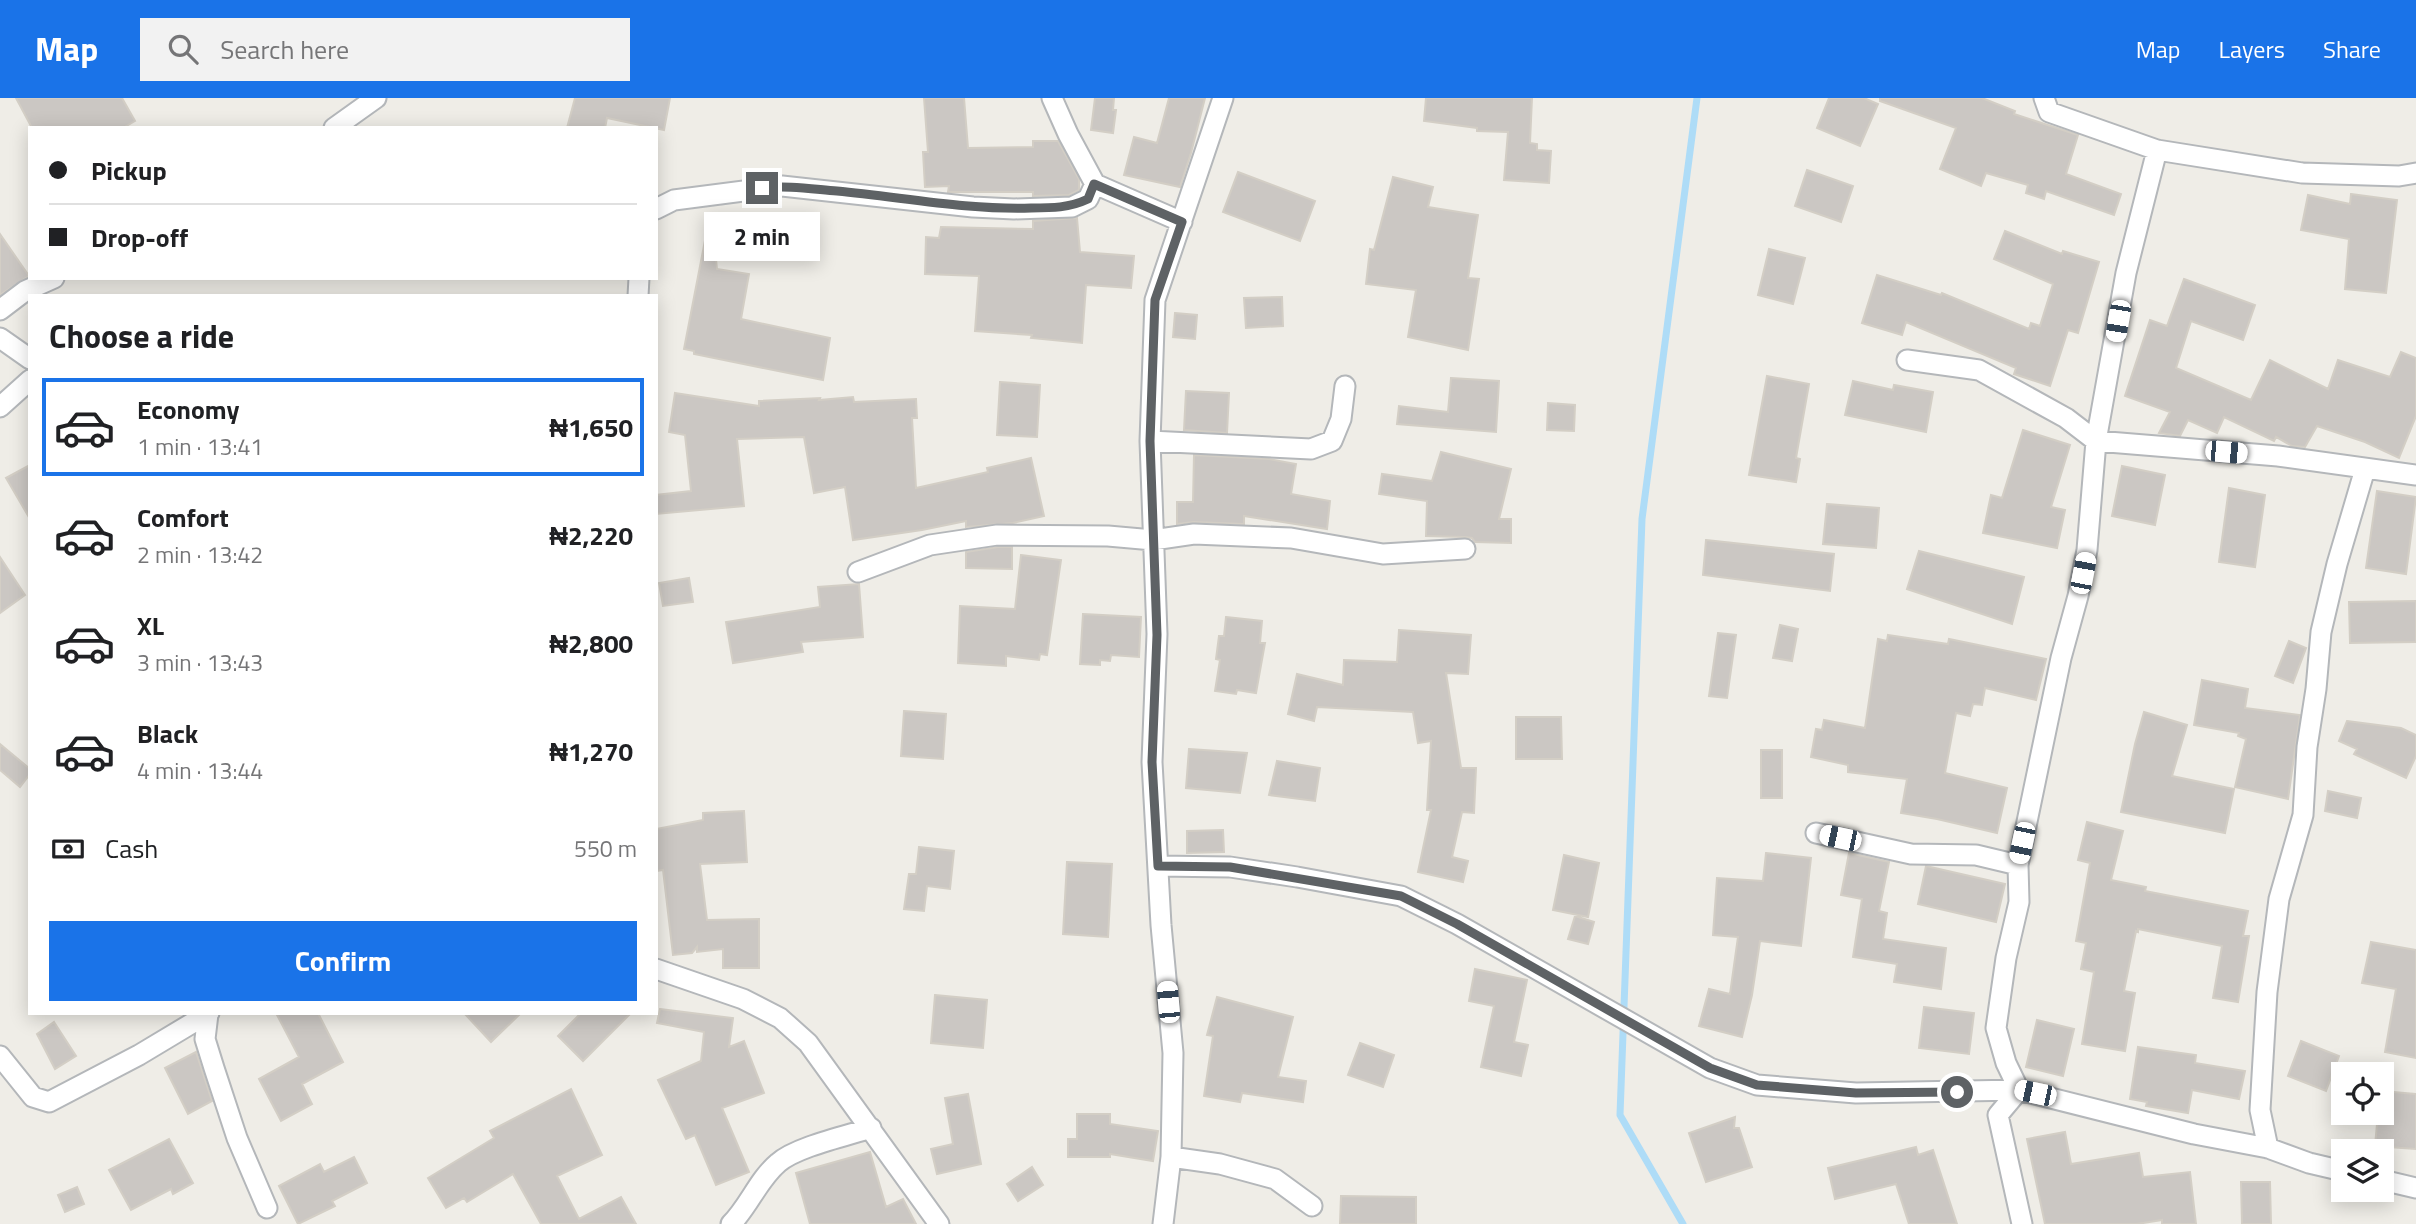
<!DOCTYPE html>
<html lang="en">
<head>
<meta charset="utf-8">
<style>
	:root { --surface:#fff; --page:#f2f2f2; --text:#202124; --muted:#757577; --line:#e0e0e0; --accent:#1a73e8 }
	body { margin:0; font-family:"Titillium Web",sans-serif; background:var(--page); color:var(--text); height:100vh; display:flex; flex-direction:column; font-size:26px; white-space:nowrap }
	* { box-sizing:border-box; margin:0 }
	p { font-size:23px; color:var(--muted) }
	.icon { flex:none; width:38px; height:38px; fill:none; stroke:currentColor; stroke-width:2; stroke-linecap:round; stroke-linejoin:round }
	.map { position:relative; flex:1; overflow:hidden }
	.drawer { position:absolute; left:28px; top:196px; width:630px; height:721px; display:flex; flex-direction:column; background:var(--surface); border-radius:0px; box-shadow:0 4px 18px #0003 }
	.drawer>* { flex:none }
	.guide { position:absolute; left:28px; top:28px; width:630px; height:154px; border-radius:0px; box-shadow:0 4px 18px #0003; display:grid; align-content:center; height:154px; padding:0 21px; background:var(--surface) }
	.tools { position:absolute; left:2331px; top:964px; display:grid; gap:14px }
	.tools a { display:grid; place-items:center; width:63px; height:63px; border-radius:0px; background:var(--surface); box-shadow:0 4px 18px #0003; font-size:35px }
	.end { position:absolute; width:32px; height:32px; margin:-16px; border:9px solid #5e6265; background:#fff; box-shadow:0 0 0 4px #fff }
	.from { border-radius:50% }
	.bubble { position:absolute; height:49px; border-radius:0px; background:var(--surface); box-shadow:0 4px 18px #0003; font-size:23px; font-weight:700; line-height:49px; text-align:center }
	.car { position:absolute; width:21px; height:42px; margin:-21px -10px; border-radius:9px; box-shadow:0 0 5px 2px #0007; background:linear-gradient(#fff 24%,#345 0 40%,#fff 0 76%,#345 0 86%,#fff 0) }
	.guide b { display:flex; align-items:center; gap:24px; height:66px; font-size:26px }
	.guide b+b { border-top:2px solid var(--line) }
	.guide i { width:18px; height:18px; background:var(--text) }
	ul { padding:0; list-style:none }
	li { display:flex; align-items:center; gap:21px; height:98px; margin:0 14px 10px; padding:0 7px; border:4px solid transparent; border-radius:0px }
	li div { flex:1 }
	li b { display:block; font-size:26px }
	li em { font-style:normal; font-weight:700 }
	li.active { border-color:var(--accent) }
	li>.icon { width:63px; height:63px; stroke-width:1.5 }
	h2 { padding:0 21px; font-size:32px; line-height:84px }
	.pay { display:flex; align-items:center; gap:18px; height:77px; padding:0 21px; font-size:26px }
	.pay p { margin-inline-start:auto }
	.cta { display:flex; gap:14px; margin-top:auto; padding:14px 21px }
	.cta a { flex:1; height:80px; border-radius:0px; background:var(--accent); color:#fff; font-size:28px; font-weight:700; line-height:80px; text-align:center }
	header { display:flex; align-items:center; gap:42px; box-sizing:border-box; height:98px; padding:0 35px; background:var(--accent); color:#fff }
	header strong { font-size:33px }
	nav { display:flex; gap:38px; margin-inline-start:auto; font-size:24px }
	.search { width:490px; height:63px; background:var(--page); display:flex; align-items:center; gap:18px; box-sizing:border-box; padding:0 24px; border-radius:0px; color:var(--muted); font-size:26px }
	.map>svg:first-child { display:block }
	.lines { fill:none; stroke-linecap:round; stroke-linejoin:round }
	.stream { stroke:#aedcf7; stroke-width:7 }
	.building { fill:#cbc7c3; stroke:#d3cec5; stroke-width:2 }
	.minor-casing { stroke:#b4b7ba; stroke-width:23 }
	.minor { stroke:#fff; stroke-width:19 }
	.route { stroke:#5e6265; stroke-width:9 }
</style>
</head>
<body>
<header>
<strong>Map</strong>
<div class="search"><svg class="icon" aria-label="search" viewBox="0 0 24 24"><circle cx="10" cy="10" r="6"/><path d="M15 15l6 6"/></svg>Search here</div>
<nav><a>Map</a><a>Layers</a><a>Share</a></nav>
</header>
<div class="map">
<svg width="2416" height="1126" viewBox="0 0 2416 1126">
	<rect width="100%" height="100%" fill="#efede7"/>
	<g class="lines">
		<path class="stream" d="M 1683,1126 L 1620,1017 L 1642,421 L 1697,0"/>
	</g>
	<path class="building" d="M 16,0 L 122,0 L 135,23 L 123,30 L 32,30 Z
		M 575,0 L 670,0 L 664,32 L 607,20 L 605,30 L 567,30 Z
		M 924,0 L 964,0 L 968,50 L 1033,49 L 1033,43 L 1058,43 L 1079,81 L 1079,92 L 1069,97 L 1033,98 L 1033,94 L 948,94 L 949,88 L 925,89 L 923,54 L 928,54 Z
		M 1095,0 L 1114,0 L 1113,12 L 1116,12 L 1113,35 L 1091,32 Z
		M 1169,0 L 1205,0 L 1191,55 L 1180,89 L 1124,77 L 1134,39 L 1157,45 Z
		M 1426,0 L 1532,0 L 1530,45 L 1537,46 L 1537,52 L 1551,53 L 1549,85 L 1504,82 L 1508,34 L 1477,33 L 1477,30 L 1424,23 Z
		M 1829,0 L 1864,0 L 1878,6 L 1860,48 L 1817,30 Z
		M 1880,0 L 1982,0 L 2015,13 L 2014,16 L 2078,37 L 2066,76 L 2121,96 L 2114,117 L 2046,93 L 2044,101 L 2026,95 L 2028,87 L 1986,75 L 1981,88 L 1940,71 L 1956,30 L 1880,3 Z
		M 1807,72 L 1853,88 L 1841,124 L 1795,108 Z
		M 1238,74 L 1315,103 L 1300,143 L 1223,114 Z
		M 1393,79 L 1433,89 L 1428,109 L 1478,117 L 1468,180 L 1479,181 L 1468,252 L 1408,239 L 1416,192 L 1366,186 L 1370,151 L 1374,152 Z
		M 2351,96 L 2397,102 L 2386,195 L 2345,191 L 2349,141 L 2301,132 L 2308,97 L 2350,106 Z
		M 1077,120 L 1080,154 L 1134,158 L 1131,190 L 1086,187 L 1082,245 L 1031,240 L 1032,237 L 975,233 L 979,178 L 925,176 L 926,139 L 939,140 L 941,129 L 1033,131 L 1033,123 Z
		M 707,132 L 713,133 L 717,171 L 749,176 L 741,221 L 830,240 L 823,282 L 694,256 L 694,253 L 684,251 Z
		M 2005,133 L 2062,156 L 2063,153 L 2099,164 L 2078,235 L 2068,232 L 2050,288 L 2014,276 L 2016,270 L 1906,224 L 1902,237 L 1862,225 L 1877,177 L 1941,197 L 1942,195 L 2029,231 L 2031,225 L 2040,228 L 2053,186 L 1994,161 Z
		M 0,136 L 29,178 L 0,197 Z
		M 1769,151 L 1805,160 L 1793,206 L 1758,197 Z
		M 2184,181 L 2255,207 L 2243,242 L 2191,223 L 2176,270 L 2251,302 L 2270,262 L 2328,291 L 2338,262 L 2390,279 L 2401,254 L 2416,260 L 2416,318 L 2399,360 L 2365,344 L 2317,328 L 2305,349 L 2292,348 L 2276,339 L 2274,343 L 2224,319 L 2217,335 L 2188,322 L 2180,338 L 2159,335 L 2170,314 L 2125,298 L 2150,222 L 2167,228 Z
		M 1282,199 L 1283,228 L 1246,230 L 1244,200 Z
		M 1175,215 L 1197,217 L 1195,241 L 1173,239 Z
		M 1767,278 L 1809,286 L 1796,360 L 1800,361 L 1796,384 L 1749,377 Z
		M 1451,280 L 1499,283 L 1496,334 L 1397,326 L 1399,308 L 1448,314 Z
		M 1853,283 L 1893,292 L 1894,287 L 1933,294 L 1926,334 L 1845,317 Z
		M 1000,284 L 1040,287 L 1037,339 L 997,337 Z
		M 1186,293 L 1229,295 L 1227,335 L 1184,332 Z
		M 675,295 L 759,308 L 759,303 L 820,300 L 819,302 L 853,299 L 854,304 L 916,301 L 917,320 L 912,320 L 916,390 L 988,374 L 987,370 L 1031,360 L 1044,418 L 1013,425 L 966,429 L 966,423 L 922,432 L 853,442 L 845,389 L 814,395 L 804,339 L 737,341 L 744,408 L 656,416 L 656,397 L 691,393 L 685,337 L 669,334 Z
		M 1548,305 L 1575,307 L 1574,333 L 1547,332 Z
		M 2023,332 L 2070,347 L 2051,409 L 2065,412 L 2057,450 L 1983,435 L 1991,397 L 2002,400 Z
		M 1441,354 L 1511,371 L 1499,421 L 1511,421 L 1511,445 L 1475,444 L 1472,440 L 1465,439 L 1426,438 L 1427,403 L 1379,396 L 1382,376 L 1432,383 Z
		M 1194,357 L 1269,361 L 1296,366 L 1291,396 L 1330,403 L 1327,431 L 1244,418 L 1244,426 L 1194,424 L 1177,426 L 1177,404 L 1193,404 Z
		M 30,367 L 30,421 L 6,380 Z
		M 2122,368 L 2165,377 L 2155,427 L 2112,418 Z
		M 2229,390 L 2265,397 L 2255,469 L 2219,464 Z
		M 2377,393 L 2416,399 L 2406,476 L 2366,470 Z
		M 1827,406 L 1879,410 L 1876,450 L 1823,446 Z
		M 1706,442 L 1834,456 L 1830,493 L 1703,477 Z
		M 998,449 L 1012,449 L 1012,471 L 966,470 L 966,454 Z
		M 1919,453 L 2024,479 L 2012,526 L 1907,491 Z
		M 1021,457 L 1061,462 L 1047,557 L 1040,556 L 1039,562 L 1006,558 L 1006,568 L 958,565 L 960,508 L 1015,511 Z
		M 0,459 L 25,497 L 0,515 Z
		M 689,480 L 693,504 L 663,508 L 659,485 Z
		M 859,486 L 863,539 L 801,544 L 803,554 L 733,565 L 726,524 L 820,509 L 818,489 Z
		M 2416,503 L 2416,544 L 2350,545 L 2349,504 Z
		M 1083,516 L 1141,519 L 1139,559 L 1111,557 L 1110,563 L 1100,562 L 1100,567 L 1080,566 Z
		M 1226,519 L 1262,523 L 1260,545 L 1265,545 L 1256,595 L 1237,592 L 1236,596 L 1215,593 L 1220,562 L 1216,561 L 1219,538 L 1224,538 Z
		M 1780,527 L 1798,531 L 1792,563 L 1773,560 Z
		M 1399,532 L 1471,537 L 1468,576 L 1446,575 L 1461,670 L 1476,670 L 1474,715 L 1462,714 L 1452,759 L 1468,763 L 1463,784 L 1418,774 L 1431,712 L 1427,712 L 1431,643 L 1418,645 L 1413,614 L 1317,609 L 1314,623 L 1288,616 L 1297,576 L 1343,587 L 1344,562 L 1397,564 Z
		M 1718,535 L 1736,537 L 1727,600 L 1709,598 Z
		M 1888,537 L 1948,546 L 1949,541 L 2046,561 L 2036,602 L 1985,590 L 1982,607 L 1973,606 L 1970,618 L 1956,615 L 1945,675 L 2007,690 L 1997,735 L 1937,721 L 1901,715 L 1907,681 L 1848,674 L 1848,667 L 1811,659 L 1816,631 L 1822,632 L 1824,622 L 1865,630 L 1878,541 L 1887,543 Z
		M 2289,543 L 2306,550 L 2293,585 L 2275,578 Z
		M 2202,582 L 2248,591 L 2245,610 L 2300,617 L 2288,701 L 2235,689 L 2246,641 L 2238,638 L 2239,635 L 2194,627 Z
		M 904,613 L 946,616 L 943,661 L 901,658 Z
		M 2144,614 L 2187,627 L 2172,678 L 2234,691 L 2225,735 L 2121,714 L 2135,646 Z
		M 1516,619 L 1561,619 L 1562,661 L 1516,661 Z
		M 2347,623 L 2401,630 L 2416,637 L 2416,658 L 2406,680 L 2354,656 L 2357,651 L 2339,643 Z
		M 0,646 L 30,671 L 30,676 L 20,689 L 0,672 Z
		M 1189,651 L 1247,655 L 1240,695 L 1186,690 Z
		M 1761,652 L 1782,652 L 1782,700 L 1761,700 Z
		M 1277,663 L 1320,670 L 1315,703 L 1269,697 Z
		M 2328,693 L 2361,700 L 2357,720 L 2325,713 Z
		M 744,713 L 747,764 L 700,766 L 707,822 L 759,821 L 759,870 L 723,870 L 723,851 L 697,854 L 697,849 L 692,855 L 673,857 L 663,772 L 656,773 L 656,731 L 703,722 L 703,715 Z
		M 2087,724 L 2123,733 L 2111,782 L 2146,789 L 2145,793 L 2248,813 L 2243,838 L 2249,838 L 2238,904 L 2213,900 L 2222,848 L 2138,831 L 2138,834 L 2136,833 L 2124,893 L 2135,895 L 2125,953 L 2082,946 L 2094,874 L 2081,871 L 2086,845 L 2076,843 L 2090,765 L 2078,762 Z
		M 1223,732 L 1224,754 L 1187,755 L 1187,733 Z
		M 919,749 L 954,753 L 950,791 L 927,788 L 924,813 L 904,811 L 909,776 L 916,776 Z
		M 1766,755 L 1811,760 L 1801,848 L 1760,843 L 1752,897 L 1742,939 L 1699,928 L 1709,891 L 1730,896 L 1738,839 L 1713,837 L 1717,780 L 1763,783 Z
		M 1849,755 L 1889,764 L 1879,813 L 1887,815 L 1883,841 L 1946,850 L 1941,891 L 1894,884 L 1897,866 L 1853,859 L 1862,801 L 1841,797 Z
		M 1564,757 L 1599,765 L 1588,819 L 1553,812 Z
		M 1067,764 L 1112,766 L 1108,839 L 1063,836 Z
		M 1926,768 L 2005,786 L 1996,824 L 1918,806 Z
		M 1575,818 L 1594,824 L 1588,846 L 1568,841 Z
		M 2371,844 L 2416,852 L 2416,960 L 2385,954 L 2396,891 L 2362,885 Z
		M 1475,871 L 1527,882 L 1514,944 L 1528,947 L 1521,978 L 1481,969 L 1494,908 L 1469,903 Z
		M 935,897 L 987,902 L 983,950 L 931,945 Z
		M 1217,899 L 1293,919 L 1278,979 L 1306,983 L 1303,1004 L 1242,995 L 1240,1004 L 1204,998 L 1213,938 L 1207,937 Z
		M 1924,909 L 1974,915 L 1969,956 L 1919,950 Z
		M 660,911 L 733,920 L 729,949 L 744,943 L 764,995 L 722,1010 L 749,1074 L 716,1087 L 695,1037 L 686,1041 L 658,982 L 701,963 L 704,934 L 657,925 Z
		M 276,915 L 318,915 L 343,964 L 302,986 L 312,1006 L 281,1023 L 259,981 L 299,959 Z
		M 464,915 L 521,915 L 491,944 Z
		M 581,915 L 631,915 L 583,963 L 558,938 Z
		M 2037,922 L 2074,931 L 2063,978 L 2026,969 Z
		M 54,924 L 76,958 L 55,971 L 37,936 Z
		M 2301,943 L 2339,958 L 2326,993 L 2288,978 Z
		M 1360,945 L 1394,957 L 1383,989 L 1348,977 Z
		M 2138,949 L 2196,957 L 2195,965 L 2245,973 L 2239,1001 L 2192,992 L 2188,1015 L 2146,1008 L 2147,1004 L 2130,1001 Z
		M 196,954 L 212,1003 L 188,1016 L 165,970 Z
		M 571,991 L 602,1057 L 557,1078 L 579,1121 L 621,1099 L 636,1126 L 541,1126 L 513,1076 L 467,1104 L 464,1100 L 446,1110 L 428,1080 L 494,1040 L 490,1033 Z
		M 2382,993 L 2416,996 L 2416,1051 L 2375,1048 L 2378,1015 L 2382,1015 Z
		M 968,996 L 981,1066 L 937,1076 L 931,1051 L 953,1046 L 945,1000 Z
		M 1077,1016 L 1110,1016 L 1110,1026 L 1158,1033 L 1153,1063 L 1110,1056 L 1110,1059 L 1068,1059 L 1068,1041 L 1077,1041 Z
		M 1735,1019 L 1734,1030 L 1739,1030 L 1752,1069 L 1706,1084 L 1689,1035 Z
		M 2065,1034 L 2071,1066 L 2139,1055 L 2143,1079 L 2190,1074 L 2196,1126 L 2162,1126 L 2162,1122 L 2137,1126 L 2045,1126 L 2027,1041 Z
		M 169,1041 L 193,1085 L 173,1096 L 171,1091 L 131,1112 L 109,1072 Z
		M 1916,1049 L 1918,1057 L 1933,1052 L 1957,1126 L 1909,1126 L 1896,1086 L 1835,1101 L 1828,1070 Z
		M 870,1054 L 886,1109 L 903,1101 L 916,1126 L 810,1126 L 796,1075 Z
		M 354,1059 L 367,1085 L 332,1103 L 335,1108 L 298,1126 L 279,1088 L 320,1066 L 324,1074 Z
		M 1032,1069 L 1043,1087 L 1018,1103 L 1007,1086 Z
		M 2241,1084 L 2270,1084 L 2271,1126 L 2242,1126 Z
		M 77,1089 L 84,1106 L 65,1114 L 58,1097 Z
		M 1341,1098 L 1416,1099 L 1416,1126 L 1340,1126 Z"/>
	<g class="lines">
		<defs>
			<path id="minor" d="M 1052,0 L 1068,36 L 1095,86 L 1182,124
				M 2044,0 L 2049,14 L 2157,52 L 2302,75 L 2399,78 L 2416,75
				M 334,30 L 376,0
				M 656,111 L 674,102 L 782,88 L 973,109 L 1014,111 L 1072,109 L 1088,101 L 1095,86
				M 638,198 L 639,180
				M 0,212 L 25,193 L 54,180
				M 0,240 L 30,261
				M 1907,262 L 1979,272 L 2066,320 L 2096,343 L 2278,358 L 2416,377
				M 0,309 L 30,282
				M 1150,343 L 1311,351 L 1332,343 L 1341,321 L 1345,288
				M 858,474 L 930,447 L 997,437 L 1108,438 L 1153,442 L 1194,436 L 1291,440 L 1383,456 L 1465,451
				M 1816,735 L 1911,756 L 1976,757 L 2018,767
				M 1158,768 L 1230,769 L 1297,779 L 1401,798 L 1457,826 L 1710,970 L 1757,987 L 1856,995 L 2019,992 L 2194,1036 L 2268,1050 L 2309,1065 L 2343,1073
				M 656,871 L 743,901 L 780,920 L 808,945 L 939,1126
				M 208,916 L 205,941 L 214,970 L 237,1040 L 267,1110
				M 0,958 L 33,999 L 49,1004 L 139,957 L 209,915
				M 2268,1050 L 2260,1012 L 2267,894 L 2279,801 L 2303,717 L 2307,649 L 2316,591 L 2321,534 L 2337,466 L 2365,371
				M 1171,1059 L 1220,1066 L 1275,1081 L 1312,1108
				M 2382,1082 L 2416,1090
				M 731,1126 C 749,1108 758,1082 778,1065 C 796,1049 846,1038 871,1030
				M 1163,1126 L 1171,1059 L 1173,955 L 1161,827 L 1152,664 L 1157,536 L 1150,343 L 1155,202 L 1223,0
				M 2022,1126 L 1998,1017 L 2019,992 L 2006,965 L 1996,930 L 2006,860 L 2019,804 L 2018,767 L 2061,560 L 2078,498 L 2087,452 L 2096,343 L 2126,175 L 2157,52"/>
		</defs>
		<use href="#minor" class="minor-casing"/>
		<use href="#minor" class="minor"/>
	</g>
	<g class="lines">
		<path class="route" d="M 762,90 C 787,87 812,91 837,93 C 902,99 966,112 1031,110 C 1052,110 1069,110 1088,101 L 1094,86 L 1182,124 L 1155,202 L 1150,343 L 1157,537 L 1152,664 L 1158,768 L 1230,769 L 1401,798 L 1457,826 L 1710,970 L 1757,987 L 1856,995 L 1957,994"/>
	</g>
</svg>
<div class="tools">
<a><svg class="icon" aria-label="locate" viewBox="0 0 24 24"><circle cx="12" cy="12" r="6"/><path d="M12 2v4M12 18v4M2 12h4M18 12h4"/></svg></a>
<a><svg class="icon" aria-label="layers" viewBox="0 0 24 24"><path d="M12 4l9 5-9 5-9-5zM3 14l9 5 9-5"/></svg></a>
</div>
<i class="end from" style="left:1957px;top:994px"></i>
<i class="end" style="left:762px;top:90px"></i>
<div class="bubble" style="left:704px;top:114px;width:116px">2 min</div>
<i class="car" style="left:2118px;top:223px;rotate:190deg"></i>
<i class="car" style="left:2226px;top:354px;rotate:95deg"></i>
<i class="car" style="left:2083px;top:475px;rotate:11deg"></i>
<i class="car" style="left:1840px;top:740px;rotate:282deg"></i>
<i class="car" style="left:2022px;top:745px;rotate:192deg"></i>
<i class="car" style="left:1168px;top:904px;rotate:355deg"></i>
<i class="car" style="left:2035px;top:995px;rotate:282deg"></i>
<div class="guide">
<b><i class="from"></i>Pickup</b>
<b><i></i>Drop-off</b>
</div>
<section class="drawer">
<h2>Choose a ride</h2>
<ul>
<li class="active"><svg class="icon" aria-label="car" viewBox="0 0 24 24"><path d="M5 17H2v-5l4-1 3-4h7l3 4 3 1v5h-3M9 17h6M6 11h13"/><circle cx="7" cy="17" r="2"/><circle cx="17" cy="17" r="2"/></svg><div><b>Economy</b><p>1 min · 13:41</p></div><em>₦1,650</em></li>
<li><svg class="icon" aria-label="car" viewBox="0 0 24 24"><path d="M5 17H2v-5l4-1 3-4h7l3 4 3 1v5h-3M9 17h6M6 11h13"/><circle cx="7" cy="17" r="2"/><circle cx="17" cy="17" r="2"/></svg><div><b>Comfort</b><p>2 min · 13:42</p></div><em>₦2,220</em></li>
<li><svg class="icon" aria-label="car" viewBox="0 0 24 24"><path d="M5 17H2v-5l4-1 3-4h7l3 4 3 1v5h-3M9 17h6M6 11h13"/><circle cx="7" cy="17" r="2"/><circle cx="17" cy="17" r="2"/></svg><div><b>XL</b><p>3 min · 13:43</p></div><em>₦2,800</em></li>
<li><svg class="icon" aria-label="car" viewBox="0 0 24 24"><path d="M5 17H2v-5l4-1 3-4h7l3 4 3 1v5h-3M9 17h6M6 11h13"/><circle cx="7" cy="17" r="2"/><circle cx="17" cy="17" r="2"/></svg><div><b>Black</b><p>4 min · 13:44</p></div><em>₦1,270</em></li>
</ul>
<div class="pay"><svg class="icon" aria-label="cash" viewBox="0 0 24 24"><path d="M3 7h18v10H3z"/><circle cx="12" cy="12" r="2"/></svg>Cash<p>550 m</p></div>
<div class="cta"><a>Confirm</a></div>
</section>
</div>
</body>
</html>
